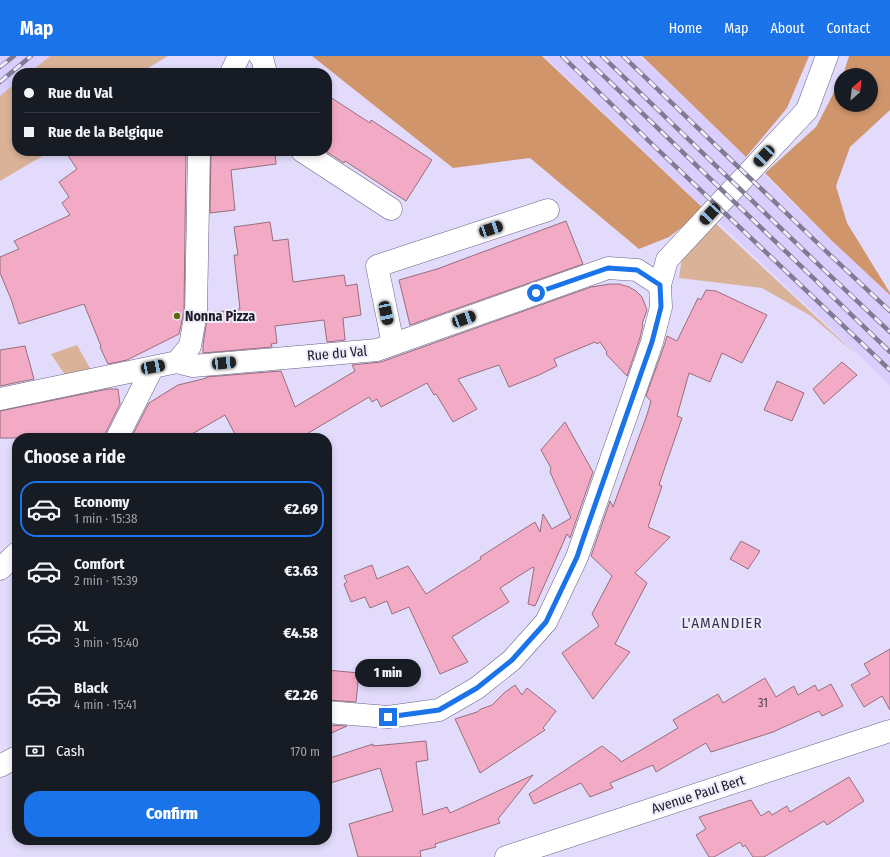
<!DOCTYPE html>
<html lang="en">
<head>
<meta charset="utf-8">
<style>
	:root { --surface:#171b24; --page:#242831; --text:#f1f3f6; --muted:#9ea1a6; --line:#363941; --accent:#1a73e8 }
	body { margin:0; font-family:"Fira Sans Condensed",sans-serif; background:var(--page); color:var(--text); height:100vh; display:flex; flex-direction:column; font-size:15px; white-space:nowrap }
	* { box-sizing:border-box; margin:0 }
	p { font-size:13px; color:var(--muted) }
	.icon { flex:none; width:22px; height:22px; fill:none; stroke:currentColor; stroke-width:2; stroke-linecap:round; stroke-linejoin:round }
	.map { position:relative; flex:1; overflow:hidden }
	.drawer { position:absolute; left:12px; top:377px; width:320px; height:412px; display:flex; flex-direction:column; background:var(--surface); border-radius:16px; box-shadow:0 2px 6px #0003 }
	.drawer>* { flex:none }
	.hud { position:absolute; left:12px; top:12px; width:320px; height:88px; border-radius:16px; box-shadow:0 2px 6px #0003; display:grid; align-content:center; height:88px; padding:0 12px; background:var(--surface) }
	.needle { width:26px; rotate:28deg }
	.fabs { position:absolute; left:834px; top:12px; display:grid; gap:8px }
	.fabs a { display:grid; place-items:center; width:44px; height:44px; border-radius:50%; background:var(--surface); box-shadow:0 2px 6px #0003; font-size:20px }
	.end { position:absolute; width:18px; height:18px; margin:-9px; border:5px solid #1a73e8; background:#fff; box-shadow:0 0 0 2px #fff }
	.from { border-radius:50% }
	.bubble { position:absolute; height:28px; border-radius:14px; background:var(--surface); box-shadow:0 2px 6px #0003; font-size:13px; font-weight:800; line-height:28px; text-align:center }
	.car { position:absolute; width:12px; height:24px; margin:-12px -6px; border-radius:5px; box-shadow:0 0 3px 1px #0007; background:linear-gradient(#222 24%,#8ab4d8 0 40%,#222 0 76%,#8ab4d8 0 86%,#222 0) }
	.hud b { display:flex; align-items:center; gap:14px; height:38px; font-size:15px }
	.hud b+b { border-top:1px solid var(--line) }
	.hud i { width:10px; height:10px; background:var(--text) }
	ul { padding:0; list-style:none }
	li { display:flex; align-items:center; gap:12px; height:56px; margin:0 8px 6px; padding:0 4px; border:2px solid transparent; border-radius:16px }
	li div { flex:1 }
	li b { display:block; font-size:15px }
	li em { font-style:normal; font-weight:800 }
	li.active { border-color:var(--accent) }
	li>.icon { width:36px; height:36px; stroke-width:1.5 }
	h2 { padding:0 12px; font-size:18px; line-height:48px }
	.pay { display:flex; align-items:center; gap:10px; height:44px; padding:0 12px; font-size:15px }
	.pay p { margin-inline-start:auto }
	.action { display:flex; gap:8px; margin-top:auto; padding:8px 12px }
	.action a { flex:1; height:46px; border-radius:16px; background:var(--accent); color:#fff; font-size:16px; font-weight:800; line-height:46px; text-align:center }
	header { display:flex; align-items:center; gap:24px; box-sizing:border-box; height:56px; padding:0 20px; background:var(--accent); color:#fff }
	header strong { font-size:19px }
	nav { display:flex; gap:22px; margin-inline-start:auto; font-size:14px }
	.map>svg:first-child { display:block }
	.built { fill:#d9cefd }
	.green { fill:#d9b298 }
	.forest { fill:#d1956c }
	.building { fill:#f3abc5; stroke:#976e7c }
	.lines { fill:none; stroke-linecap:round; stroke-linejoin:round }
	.minor-casing { stroke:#6a6184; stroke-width:23 }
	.minor { stroke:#fff; stroke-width:22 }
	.rail-casing { stroke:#807b92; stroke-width:4.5 }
	.rail { stroke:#eeebfb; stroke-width:3; stroke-dasharray:9; stroke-linecap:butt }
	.route { stroke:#1a73e8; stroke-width:5 }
	.poi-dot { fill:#5e670a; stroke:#eeebfb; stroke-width:1.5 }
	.labels { text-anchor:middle; stroke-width:4; stroke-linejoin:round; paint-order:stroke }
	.number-label { font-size:12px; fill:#523e4f }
	.poi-label { font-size:14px; font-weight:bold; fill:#1d1a28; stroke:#eeebfb; text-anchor:start }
	.street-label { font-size:14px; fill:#1d1a28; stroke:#eeebfb }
	.neighbourhood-label { font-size:15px; letter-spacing:1px; fill:#3b3252; stroke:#eeebfb }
</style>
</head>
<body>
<header>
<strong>Map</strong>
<nav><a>Home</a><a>Map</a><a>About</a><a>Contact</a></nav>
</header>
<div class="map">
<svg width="890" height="801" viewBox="0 0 890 801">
	<rect width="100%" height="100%" fill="#e2dbfc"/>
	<path class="built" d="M 0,0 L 92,0 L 73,17 L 17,17 L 17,64 L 0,77 Z
		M 544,0 L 640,0 L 690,47 L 837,190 L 890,238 L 890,329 Z"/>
	<path class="green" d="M 50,0 L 168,0 L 140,17 L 29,17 Z
		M 17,26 L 17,95 L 51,95 L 0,125 L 0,40 Z
		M 714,166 L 857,299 L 811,260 L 762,232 L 679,222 L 682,202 Z
		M 77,289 L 91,314 L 65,319 L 51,298 Z"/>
	<path class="forest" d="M 312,0 L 542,0 L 705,154 L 669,181 L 639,193 L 530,102 L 453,112 Z
		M 642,0 L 809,0 L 787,52 L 746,101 Z
		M 849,0 L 890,0 L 890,54 L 850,91 L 836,130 L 847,167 L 890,237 L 890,239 L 830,183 L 765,117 L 816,71 L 841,23 L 841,49 L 871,49 L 871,19 L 843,19 Z"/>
	<path class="building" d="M 327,39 L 370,67 L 371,64 L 432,104 L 406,145 L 345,105 L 344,107 L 327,96 Z
		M 65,95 L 186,95 L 184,255 L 179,278 L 127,304 L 108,308 L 100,291 L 101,290 L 84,248 L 19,268 L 11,243 L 0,217 L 0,201 L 19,193 L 14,185 L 70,159 L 62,147 L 69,141 L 59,126 L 77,113 Z
		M 211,95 L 275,95 L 276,108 L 231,114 L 235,154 L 210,157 Z
		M 566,165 L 583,208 L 410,269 L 399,224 L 437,213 Z
		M 270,166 L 273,185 L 288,183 L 293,226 L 344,219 L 346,230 L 357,228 L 361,259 L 343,262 L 345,284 L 327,286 L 324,264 L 275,270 L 277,287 L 271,288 L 272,291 L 203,297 L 203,289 L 208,257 L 240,253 L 234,199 L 238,199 L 234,171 Z
		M 610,228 L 619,228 L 629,231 L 636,235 L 642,241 L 647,254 L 642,268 L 643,269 L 640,282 L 627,320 L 606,298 L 607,296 L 600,286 L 597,288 L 595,286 L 554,303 L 557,310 L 539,319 L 509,331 L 499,309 L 458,323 L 477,353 L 453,366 L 436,338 L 434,339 L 427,327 L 381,351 L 377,343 L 372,346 L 369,341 L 300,382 L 237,382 L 225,359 L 185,382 L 131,382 L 149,347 L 178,329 L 207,322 L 206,321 L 281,315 L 295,351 L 355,315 L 352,309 L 381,306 L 591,231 Z
		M 706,234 L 716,235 L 767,259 L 742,307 L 722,297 L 710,326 L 689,317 L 677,360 L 682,362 L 664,414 L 659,429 L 662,430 L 648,471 L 670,481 L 635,517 L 647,527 L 615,588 L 630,596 L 593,643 L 562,597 L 599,570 L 592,558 L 612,520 L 591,500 L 610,445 L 613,451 L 647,359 L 651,345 L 646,340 L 664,290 L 667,280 L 677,285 L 698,242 L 701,244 Z
		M 25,290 L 34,323 L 0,330 L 0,294 Z
		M 842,306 L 857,319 L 824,348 L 813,333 Z
		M 777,325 L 804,337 L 792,365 L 764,354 Z
		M 108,333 L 118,333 L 120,348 L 106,376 L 105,382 L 0,382 L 0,355 Z
		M 565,366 L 593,416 L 570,482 L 567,478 L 535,550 L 528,548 L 534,512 L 533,511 L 500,532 L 509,546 L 452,581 L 468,606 L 440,618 L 409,551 L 392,558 L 387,545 L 370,552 L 365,541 L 351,546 L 344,528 L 347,526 L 344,520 L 372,509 L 377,523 L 408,510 L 426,538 L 481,503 L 480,501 L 535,466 L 540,476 L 543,458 L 552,473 L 571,462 L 550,416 L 551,412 L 541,394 Z
		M 741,485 L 760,495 L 748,513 L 730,503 Z
		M 890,593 L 890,654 L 882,640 L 864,651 L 851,629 L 870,618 L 864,608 Z
		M 327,614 L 359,617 L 356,646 L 327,644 Z
		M 765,622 L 776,641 L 794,630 L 798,639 L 815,629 L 818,635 L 831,628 L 843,650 L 822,660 L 819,655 L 773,676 L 711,696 L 706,687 L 656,716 L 653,709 L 610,727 L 613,732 L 590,741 L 581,727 L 534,748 L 529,738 L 602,690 L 619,703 L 621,706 L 678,672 L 673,664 L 718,638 L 723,647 Z
		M 515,629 L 522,639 L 527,632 L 556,655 L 543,672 L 545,674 L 480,717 L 455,663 L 477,656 L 481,653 L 492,649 L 504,637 Z
		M 327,669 L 347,670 L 327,679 Z
		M 426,685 L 428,704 L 416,706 L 423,759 L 447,751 L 450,757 L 533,719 L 498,763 L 500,767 L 435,788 L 436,791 L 420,795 L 421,801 L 358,801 L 349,768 L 393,755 L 380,712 L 327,728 L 327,703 L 373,688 L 373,690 Z
		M 849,721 L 864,745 L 827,769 L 824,765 L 764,801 L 753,801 L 745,789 L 743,791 L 740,786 L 714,801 L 709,801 L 696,779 L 706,773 L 699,761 L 751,744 L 761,760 L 769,755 L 772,759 L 787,750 L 790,756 Z"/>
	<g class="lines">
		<defs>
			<path id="minor" d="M 260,0 L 262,2 L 266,17
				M 231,17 L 239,0
				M 302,95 L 391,153
				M 393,288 L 377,210 L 548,154
				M 177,306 L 190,290 L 196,256 L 199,95
				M 0,343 L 177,306 L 193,310 L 377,294 L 608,212 L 637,214 L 660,229
				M 117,382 L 153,311
				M 0,513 L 17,497
				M 327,656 L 388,661 L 439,654 L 477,632 L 512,604 L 546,566 L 577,501 L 652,286 L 661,251 L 660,229 L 667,204 L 807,54 L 827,0
				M 0,710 L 17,701
				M 506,801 L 890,675"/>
		</defs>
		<use href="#minor" class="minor-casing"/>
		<use href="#minor" class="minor"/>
		<defs>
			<path id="rail" d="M 562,0 L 653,89 L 890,314
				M 583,0 L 890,296
				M 602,0 L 820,210 L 890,276
				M 623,0 L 829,198 L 890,255
				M 0,11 L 14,0
				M 0,26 L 31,0"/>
		</defs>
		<use href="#rail" class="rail-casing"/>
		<use href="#rail" class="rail"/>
	</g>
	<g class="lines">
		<path class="route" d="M 388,661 L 439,654 L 477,632 L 512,604 L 546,566 L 577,501 L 582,486 L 652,286 L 661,251 L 660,229 L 637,214 L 608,212 L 536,237"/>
	</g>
	<circle class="poi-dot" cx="177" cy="260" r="4"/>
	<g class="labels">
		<g class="number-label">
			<text x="763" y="651">31</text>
		</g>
		<g class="poi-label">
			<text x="185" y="265">Nonna Pizza</text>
		</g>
		<g class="street-label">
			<text transform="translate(337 297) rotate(-5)" y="5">Rue du Val</text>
			<text transform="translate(698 738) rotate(-18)" y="5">Avenue Paul Bert</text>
		</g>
		<g class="neighbourhood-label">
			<text x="722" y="572">L'AMANDIER</text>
		</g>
	</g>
</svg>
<div class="fabs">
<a><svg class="needle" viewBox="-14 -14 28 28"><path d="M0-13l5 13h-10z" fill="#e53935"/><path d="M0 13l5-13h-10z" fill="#9ea1a6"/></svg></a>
</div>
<i class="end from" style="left:536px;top:237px"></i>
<i class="end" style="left:388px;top:661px"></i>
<div class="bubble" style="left:355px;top:603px;width:66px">1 min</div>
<i class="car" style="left:764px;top:100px;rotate:223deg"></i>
<i class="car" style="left:710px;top:158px;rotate:223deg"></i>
<i class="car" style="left:491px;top:173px;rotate:72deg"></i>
<i class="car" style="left:386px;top:257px;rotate:168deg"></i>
<i class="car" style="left:464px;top:263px;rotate:70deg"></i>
<i class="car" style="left:224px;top:307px;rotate:85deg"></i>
<i class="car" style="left:153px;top:311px;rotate:79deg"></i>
<div class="hud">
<b><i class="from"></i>Rue du Val</b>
<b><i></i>Rue de la Belgique</b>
</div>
<section class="drawer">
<h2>Choose a ride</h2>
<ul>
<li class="active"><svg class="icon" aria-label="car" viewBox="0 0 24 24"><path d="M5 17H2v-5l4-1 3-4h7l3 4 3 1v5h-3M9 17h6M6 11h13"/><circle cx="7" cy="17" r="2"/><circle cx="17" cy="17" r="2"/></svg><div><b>Economy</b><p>1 min · 15:38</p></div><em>€2.69</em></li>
<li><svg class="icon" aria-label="car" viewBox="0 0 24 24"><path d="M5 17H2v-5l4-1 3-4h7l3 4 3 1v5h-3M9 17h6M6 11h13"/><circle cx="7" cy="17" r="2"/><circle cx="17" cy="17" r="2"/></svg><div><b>Comfort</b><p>2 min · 15:39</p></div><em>€3.63</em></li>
<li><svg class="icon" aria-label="car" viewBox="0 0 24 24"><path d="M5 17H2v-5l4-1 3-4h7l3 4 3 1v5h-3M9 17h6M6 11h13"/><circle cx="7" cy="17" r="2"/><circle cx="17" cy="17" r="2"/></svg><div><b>XL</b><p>3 min · 15:40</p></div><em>€4.58</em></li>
<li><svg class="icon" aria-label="car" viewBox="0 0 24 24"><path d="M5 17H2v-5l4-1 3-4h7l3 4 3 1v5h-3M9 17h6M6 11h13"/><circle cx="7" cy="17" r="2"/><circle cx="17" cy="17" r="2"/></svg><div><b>Black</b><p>4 min · 15:41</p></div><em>€2.26</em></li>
</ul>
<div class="pay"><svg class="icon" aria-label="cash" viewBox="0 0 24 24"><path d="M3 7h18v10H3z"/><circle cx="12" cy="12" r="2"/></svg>Cash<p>170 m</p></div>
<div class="action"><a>Confirm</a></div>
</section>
</div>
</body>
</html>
